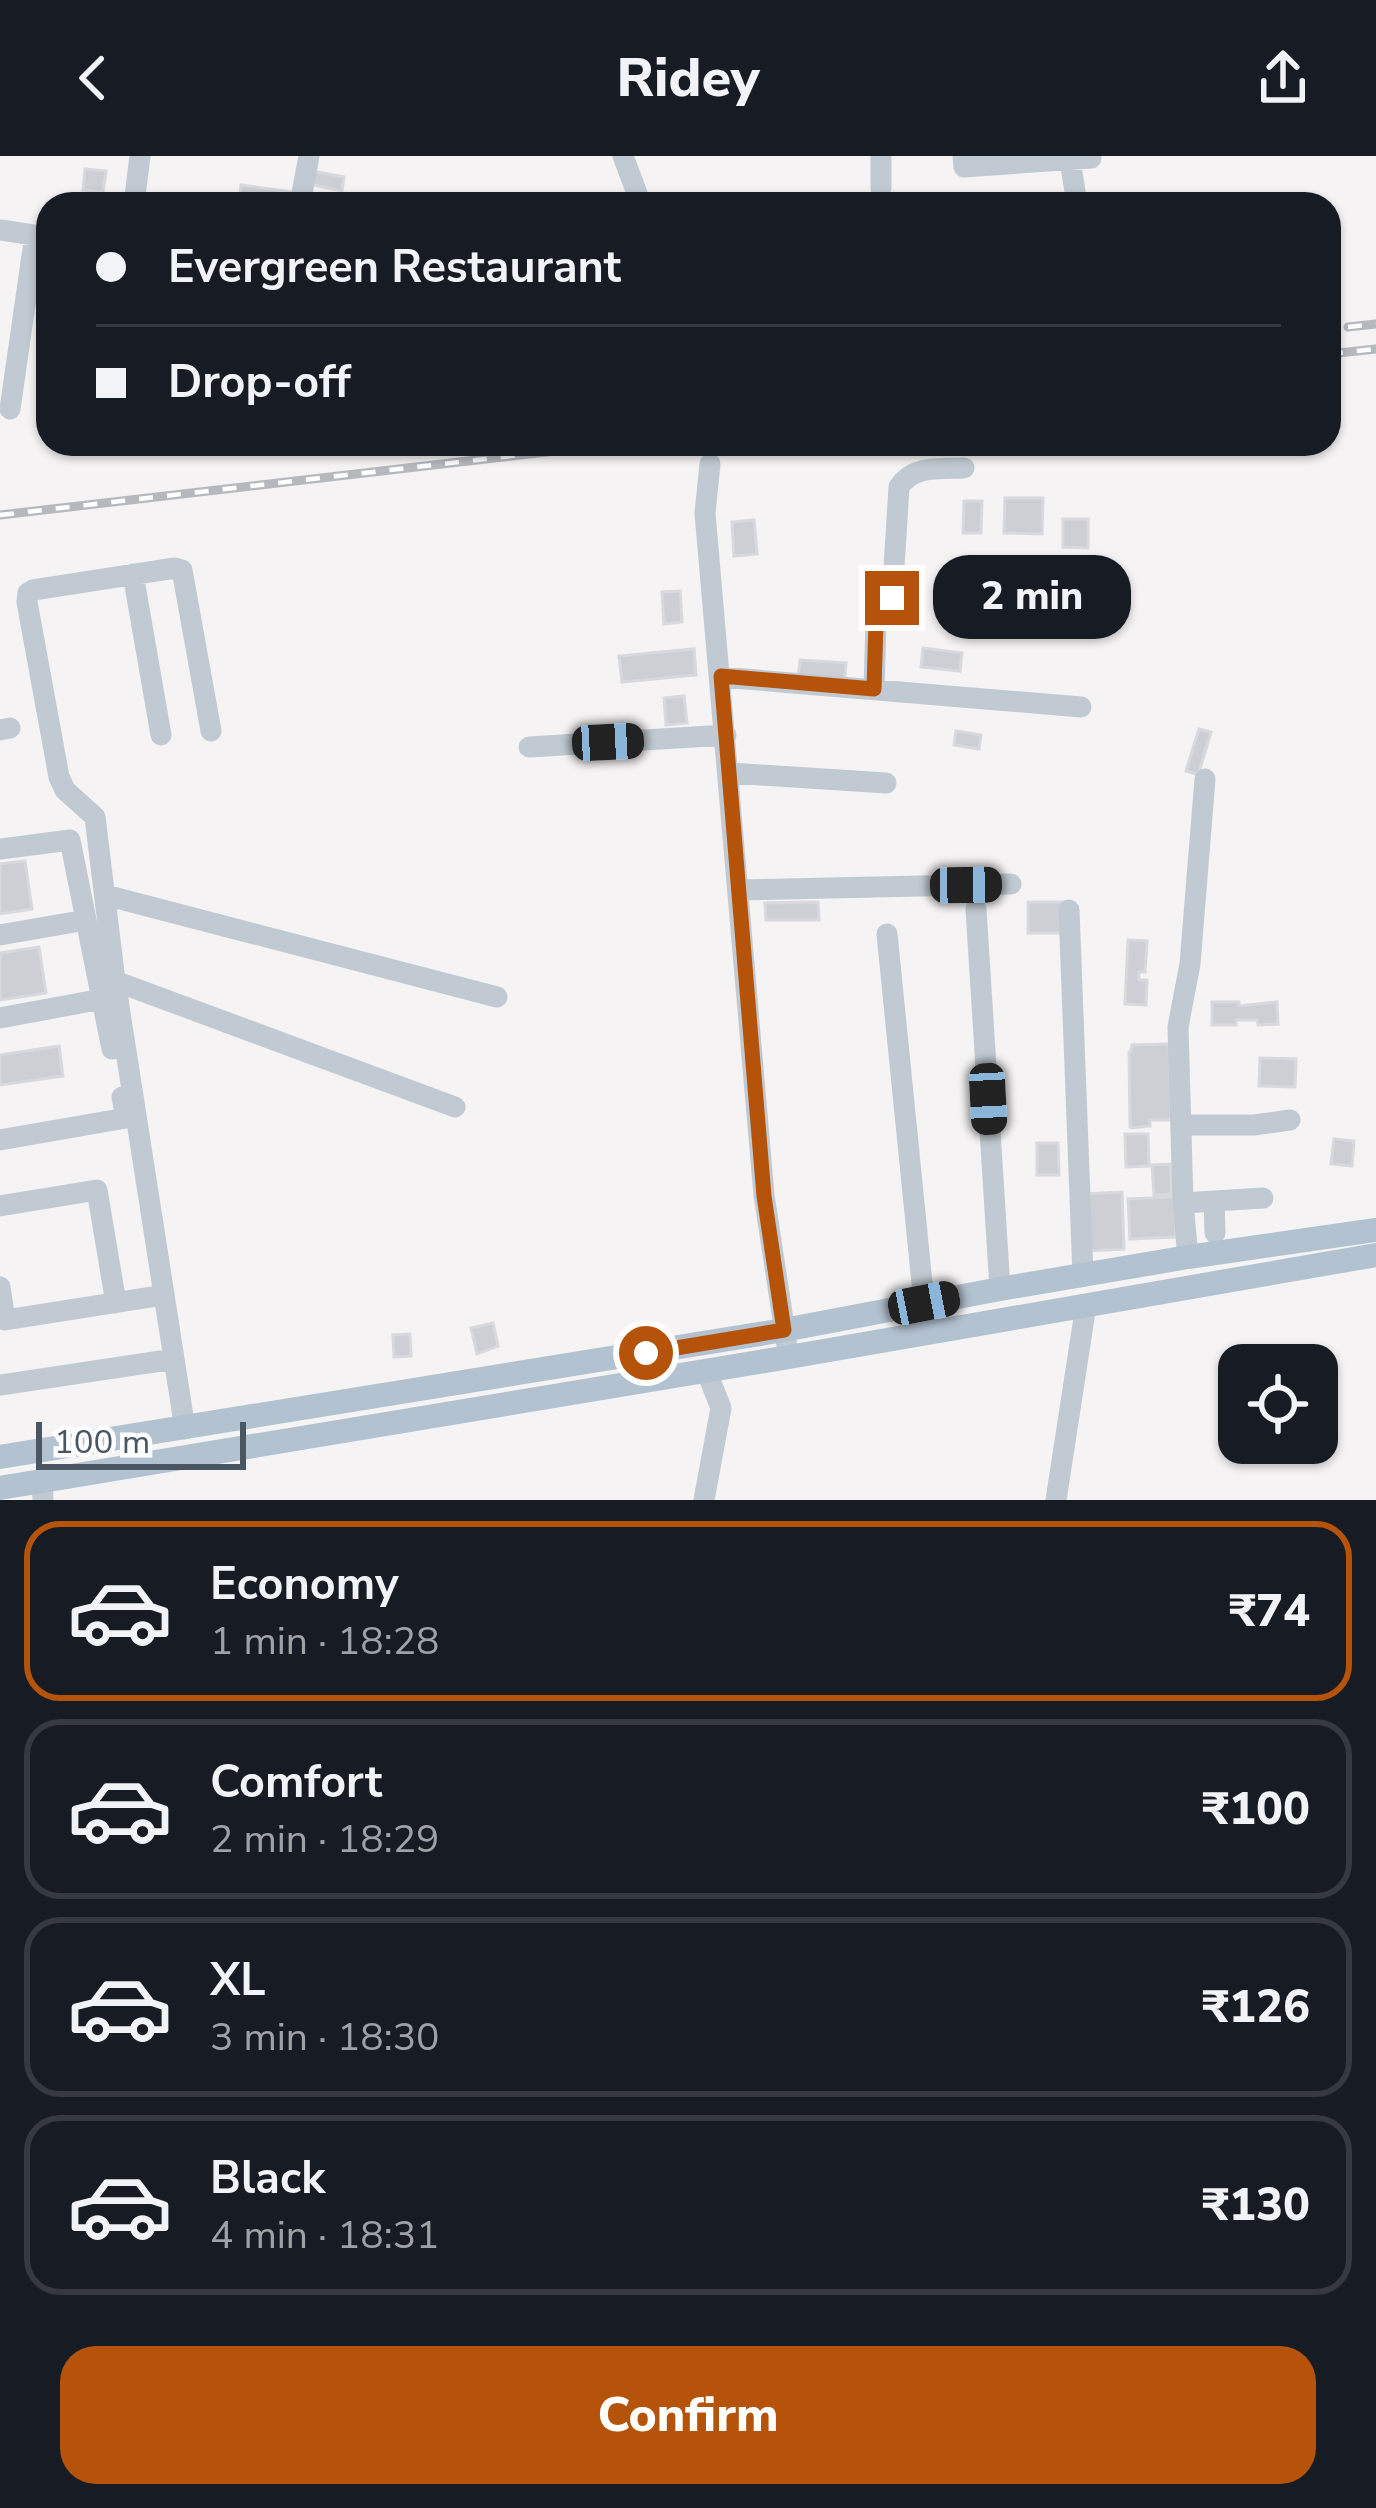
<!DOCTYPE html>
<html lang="en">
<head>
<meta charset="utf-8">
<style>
	:root { --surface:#171b24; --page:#242831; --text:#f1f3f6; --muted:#9ea1a6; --line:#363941; --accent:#b45309 }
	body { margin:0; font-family:"Nunito Sans",sans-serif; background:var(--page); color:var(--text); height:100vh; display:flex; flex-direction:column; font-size:45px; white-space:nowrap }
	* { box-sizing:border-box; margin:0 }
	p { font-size:39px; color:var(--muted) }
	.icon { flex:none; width:66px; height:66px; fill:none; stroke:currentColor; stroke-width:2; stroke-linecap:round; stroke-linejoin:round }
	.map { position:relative; height:1344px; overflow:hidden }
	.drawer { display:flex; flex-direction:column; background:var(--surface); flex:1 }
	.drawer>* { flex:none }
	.hud { position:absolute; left:36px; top:36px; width:1305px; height:264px; border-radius:36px; box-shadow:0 3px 9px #0004; display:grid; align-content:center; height:264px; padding:0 60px; background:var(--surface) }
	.buttons { position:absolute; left:1218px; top:1188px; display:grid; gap:24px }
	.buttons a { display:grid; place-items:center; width:120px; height:120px; border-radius:24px; background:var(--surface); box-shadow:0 3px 9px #0004; font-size:60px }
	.scale { position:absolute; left:36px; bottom:30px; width:210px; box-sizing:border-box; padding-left:12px; border:6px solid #4a5661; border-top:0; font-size:33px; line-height:42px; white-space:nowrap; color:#4a5661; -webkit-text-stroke:9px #fff; paint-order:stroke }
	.end { position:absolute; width:54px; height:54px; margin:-27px; border:15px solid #b45309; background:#fff; box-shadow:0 0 0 6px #fff }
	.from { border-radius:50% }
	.bubble { position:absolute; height:84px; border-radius:36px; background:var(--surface); box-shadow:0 3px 9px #0004; font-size:39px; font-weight:800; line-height:84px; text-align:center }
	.car { position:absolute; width:36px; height:72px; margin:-36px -18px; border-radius:15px; box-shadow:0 0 9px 3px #0007; background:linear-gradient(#222 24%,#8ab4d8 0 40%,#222 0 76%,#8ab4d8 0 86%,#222 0) }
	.hud b { display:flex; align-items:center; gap:42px; height:114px; font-size:45px }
	.hud b+b { border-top:3px solid var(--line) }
	.hud i { width:30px; height:30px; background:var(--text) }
	ul { padding:21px 0 0; list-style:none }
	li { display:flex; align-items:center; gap:36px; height:180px; margin:0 24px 18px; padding:0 36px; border:6px solid var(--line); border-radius:36px }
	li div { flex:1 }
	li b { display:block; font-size:45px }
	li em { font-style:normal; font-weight:800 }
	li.active { border-color:var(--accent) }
	li>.icon { width:108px; height:108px; stroke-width:1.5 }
	.primary-button { display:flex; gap:24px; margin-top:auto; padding:24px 60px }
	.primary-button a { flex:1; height:138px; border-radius:36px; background:var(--accent); color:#fff; font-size:48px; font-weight:800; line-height:138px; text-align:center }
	header { display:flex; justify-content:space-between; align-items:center; height:156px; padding:0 60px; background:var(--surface); font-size:54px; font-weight:800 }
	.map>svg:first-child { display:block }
	.building { fill:#cdcfd5; stroke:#d7d9de; stroke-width:3 }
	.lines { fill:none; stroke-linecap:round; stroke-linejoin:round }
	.minor { stroke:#c1cad2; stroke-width:21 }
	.major { stroke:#b3c2d1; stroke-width:24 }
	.rail-casing { stroke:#b5b8bd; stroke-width:9 }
	.rail { stroke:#fff; stroke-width:4.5; stroke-dasharray:14; stroke-linecap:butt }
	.route { stroke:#b45309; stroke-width:15 }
</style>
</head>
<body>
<header><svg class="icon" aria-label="back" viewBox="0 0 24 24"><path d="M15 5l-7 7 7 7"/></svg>Ridey<svg class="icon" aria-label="share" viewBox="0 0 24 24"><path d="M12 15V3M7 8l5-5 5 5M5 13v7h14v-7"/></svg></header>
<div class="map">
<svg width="1376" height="1344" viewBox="0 0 1376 1344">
	<rect width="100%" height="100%" fill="#f5f3f3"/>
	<path class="building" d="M 85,13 L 106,15 L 103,36 L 83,34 Z
		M 313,15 L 344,21 L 342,35 L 310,28 Z
		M 241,29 L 292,36 L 291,48 L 239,48 Z
		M 1005,342 L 1043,342 L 1042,378 L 1004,377 Z
		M 964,345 L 982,345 L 981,377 L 963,377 Z
		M 1063,363 L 1088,363 L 1088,392 L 1063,391 Z
		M 754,364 L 757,398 L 734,400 L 732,366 Z
		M 948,410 L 991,411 L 991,443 L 948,443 Z
		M 680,435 L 682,466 L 664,468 L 662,436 Z
		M 923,492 L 962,497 L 960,515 L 921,511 Z
		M 694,493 L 696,519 L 622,526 L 619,500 Z
		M 800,504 L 846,507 L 844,531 L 798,524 Z
		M 684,540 L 687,567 L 666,569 L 664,542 Z
		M 1199,573 L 1211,576 L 1198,619 L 1186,615 Z
		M 956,575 L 981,579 L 979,593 L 954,589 Z
		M 25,705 L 32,753 L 0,758 L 0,708 Z
		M 818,746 L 819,764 L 766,764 L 765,747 Z
		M 1028,746 L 1067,746 L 1067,777 L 1028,777 Z
		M 1128,784 L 1147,785 L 1145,816 L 1139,816 L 1139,824 L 1147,824 L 1146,849 L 1125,848 Z
		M 39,791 L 46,837 L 0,844 L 0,797 Z
		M 1212,846 L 1239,846 L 1239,850 L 1277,846 L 1278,868 L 1258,869 L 1257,864 L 1236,864 L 1236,869 L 1212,869 Z
		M 1169,888 L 1171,964 L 1150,964 L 1150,970 L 1132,972 L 1130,971 L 1129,896 L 1131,896 L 1132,889 Z
		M 59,890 L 63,920 L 0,929 L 0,899 Z
		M 1260,902 L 1296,903 L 1295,931 L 1259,930 Z
		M 1125,978 L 1148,978 L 1149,1010 L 1126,1011 Z
		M 1334,983 L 1354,985 L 1352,1010 L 1331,1008 Z
		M 1037,987 L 1058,987 L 1059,1019 L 1037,1019 Z
		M 1170,1008 L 1172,1038 L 1154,1039 L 1152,1009 Z
		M 1122,1036 L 1124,1093 L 1086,1095 L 1084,1038 Z
		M 1174,1041 L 1176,1081 L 1130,1083 L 1128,1043 Z
		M 493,1167 L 498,1190 L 477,1198 L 471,1172 Z
		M 410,1178 L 411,1200 L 394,1201 L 393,1179 Z"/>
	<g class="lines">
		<path class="minor" d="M 623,0 L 641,48
			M 881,0 L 881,32
			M 963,0 L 964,11 L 1091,2
			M 1070,4 L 1077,48
			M 134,48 L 140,0
			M 300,48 L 309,0
			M 792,48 L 794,48
			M 0,74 L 47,81
			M 10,253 L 35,79
			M 710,308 L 705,357 L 764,1039 L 787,1190
			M 133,418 L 161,579
			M 721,521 L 1081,551
			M 874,533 L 876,466 L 892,443 L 899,331 C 913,309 940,313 964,312
			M 0,574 L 10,572
			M 529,591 L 726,579
			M 729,617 L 886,627
			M 0,693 L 70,684 L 112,893
			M 739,734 L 1011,728
			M 105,739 L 497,841
			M 976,753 L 1000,1133
			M 1069,754 L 1083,1120
			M 887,778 L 924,1147
			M 0,779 L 86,764
			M 115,825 L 455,951
			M 0,862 L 102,843
			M 1181,969 L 1254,969 L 1290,964
			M 0,984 L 126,962 L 122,941
			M 1214,1045 L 1215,1077
			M 1183,1047 L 1263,1042
			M 0,1050 L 97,1034 L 116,1147
			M 1188,1101 L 1183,1047 L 1178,871 L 1190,808 L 1205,623
			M 0,1131 L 5,1164 L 164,1139
			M 0,1229 L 174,1203
			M 185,1273 L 115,825 L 95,661 L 65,634 L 59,621 L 27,446 L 28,437 L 33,434 L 175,412 L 182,414 L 211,575
			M 42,1326 L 43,1344
			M 704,1344 L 721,1252 L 706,1214
			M 1056,1344 L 1086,1149"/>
		<path class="major" d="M 0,1301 L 784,1174 L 1000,1133 L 1188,1101 L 1376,1074
			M 0,1332 L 789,1201 L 1376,1099"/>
		<defs>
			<path id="rail" d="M 1348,171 L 1376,168
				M 1329,198 L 1376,193
				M 0,359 L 615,288"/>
		</defs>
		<use href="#rail" class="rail-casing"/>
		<use href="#rail" class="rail"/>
	</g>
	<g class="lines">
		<path class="route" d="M 646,1197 L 784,1174 L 764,1040 L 721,520 L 874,533 L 876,466 L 892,442"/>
	</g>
</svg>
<div class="buttons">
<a><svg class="icon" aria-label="locate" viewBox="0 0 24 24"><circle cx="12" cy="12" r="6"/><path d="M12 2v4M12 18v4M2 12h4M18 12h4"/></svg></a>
</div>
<div class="scale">100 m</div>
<i class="end from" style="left:646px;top:1197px"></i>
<i class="end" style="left:892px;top:442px"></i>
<div class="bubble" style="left:933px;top:399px;width:198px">2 min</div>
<i class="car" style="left:608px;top:586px;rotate:87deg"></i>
<i class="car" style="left:966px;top:729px;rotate:89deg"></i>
<i class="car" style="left:988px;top:943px;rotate:177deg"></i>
<i class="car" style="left:924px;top:1147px;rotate:79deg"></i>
<div class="hud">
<b><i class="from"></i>Evergreen Restaurant</b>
<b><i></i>Drop-off</b>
</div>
</div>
<section class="drawer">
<ul>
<li class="active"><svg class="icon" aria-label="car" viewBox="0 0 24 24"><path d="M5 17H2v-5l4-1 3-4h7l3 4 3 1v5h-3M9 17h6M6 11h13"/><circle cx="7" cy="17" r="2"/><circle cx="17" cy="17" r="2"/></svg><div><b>Economy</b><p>1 min · 18:28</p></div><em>₹74</em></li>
<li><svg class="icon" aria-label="car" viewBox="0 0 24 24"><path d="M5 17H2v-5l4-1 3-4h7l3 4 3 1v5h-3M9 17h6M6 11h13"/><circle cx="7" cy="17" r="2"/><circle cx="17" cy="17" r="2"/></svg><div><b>Comfort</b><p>2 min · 18:29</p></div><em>₹100</em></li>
<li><svg class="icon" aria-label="car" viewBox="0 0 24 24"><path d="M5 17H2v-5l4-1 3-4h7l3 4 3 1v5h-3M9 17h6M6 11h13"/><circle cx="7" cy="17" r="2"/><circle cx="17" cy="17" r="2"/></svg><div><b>XL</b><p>3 min · 18:30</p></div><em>₹126</em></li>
<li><svg class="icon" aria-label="car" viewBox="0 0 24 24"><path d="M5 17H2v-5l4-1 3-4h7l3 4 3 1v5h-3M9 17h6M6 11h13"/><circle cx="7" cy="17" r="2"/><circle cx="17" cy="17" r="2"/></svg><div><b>Black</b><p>4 min · 18:31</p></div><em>₹130</em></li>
</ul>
<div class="primary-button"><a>Confirm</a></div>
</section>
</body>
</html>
